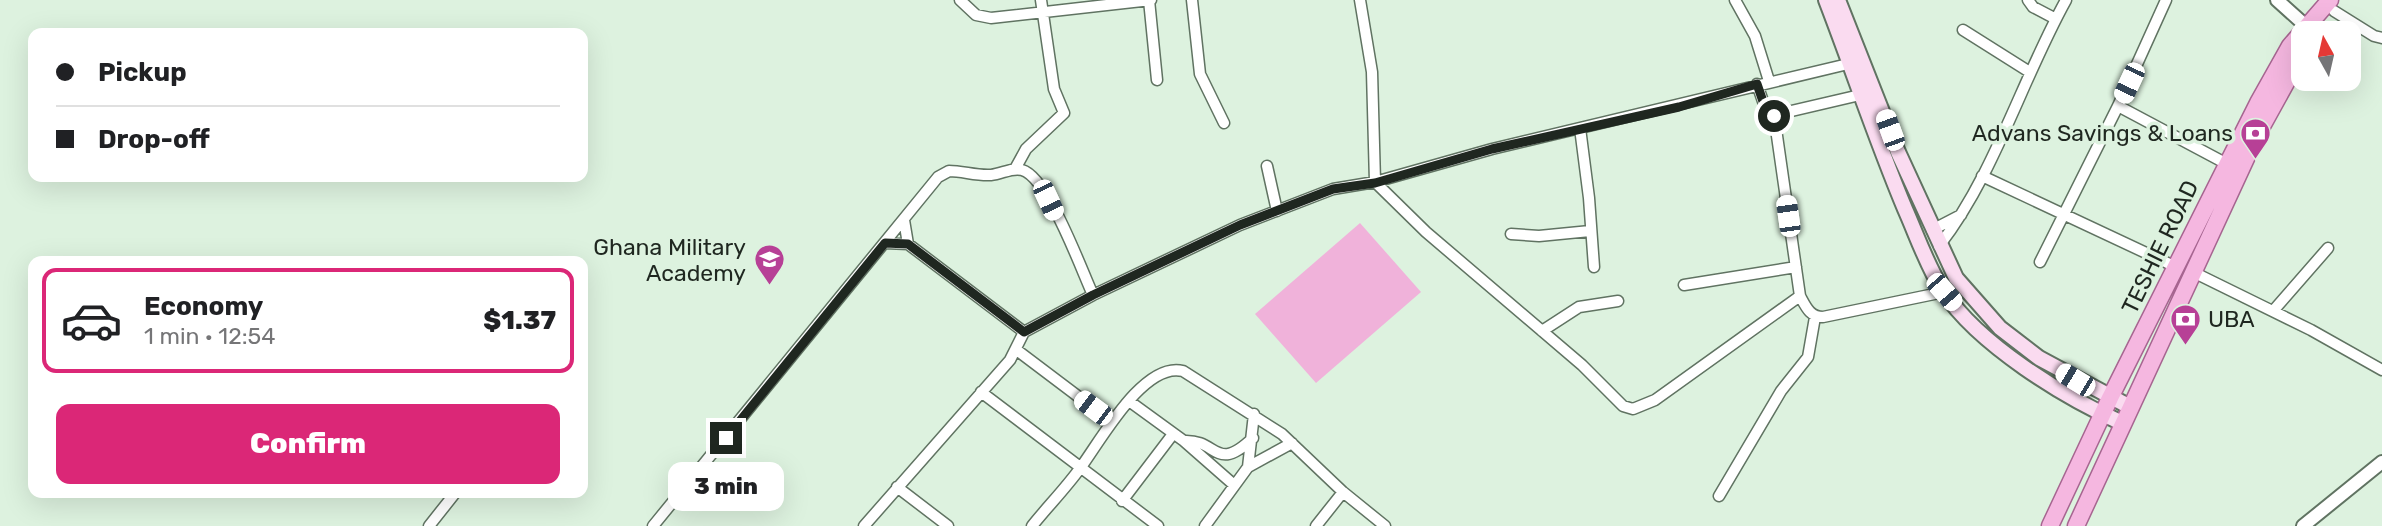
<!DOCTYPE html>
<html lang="en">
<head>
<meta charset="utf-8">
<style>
	:root { --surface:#fff; --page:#f6f6f6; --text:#202124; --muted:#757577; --line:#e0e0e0; --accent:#db2777 }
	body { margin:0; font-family:Rubik,sans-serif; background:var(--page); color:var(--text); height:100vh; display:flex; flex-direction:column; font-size:26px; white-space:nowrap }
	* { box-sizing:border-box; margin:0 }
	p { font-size:23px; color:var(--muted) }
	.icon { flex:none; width:38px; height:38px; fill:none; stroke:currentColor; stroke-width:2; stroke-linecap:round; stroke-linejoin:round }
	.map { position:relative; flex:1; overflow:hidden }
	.details { position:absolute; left:28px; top:256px; width:560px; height:242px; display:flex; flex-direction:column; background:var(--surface); border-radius:14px; box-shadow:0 7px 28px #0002 }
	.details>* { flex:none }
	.banner { position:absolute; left:28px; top:28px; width:560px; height:154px; border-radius:14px; box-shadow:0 7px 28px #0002; display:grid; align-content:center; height:154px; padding:0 28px; background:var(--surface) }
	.needle { width:46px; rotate:352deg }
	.buttons { position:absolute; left:2291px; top:21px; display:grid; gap:14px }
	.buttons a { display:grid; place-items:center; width:70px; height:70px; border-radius:14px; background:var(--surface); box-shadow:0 7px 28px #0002; font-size:35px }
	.end { position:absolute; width:32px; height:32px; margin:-16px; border:9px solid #1f2720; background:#fff; box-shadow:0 0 0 4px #fff }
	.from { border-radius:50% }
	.bubble { position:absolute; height:49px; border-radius:14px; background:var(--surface); box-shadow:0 7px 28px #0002; font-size:23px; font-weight:800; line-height:49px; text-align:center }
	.car { position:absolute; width:21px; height:42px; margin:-21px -10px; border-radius:9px; box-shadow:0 0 5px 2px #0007; background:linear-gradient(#fff 24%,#345 0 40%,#fff 0 76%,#345 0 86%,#fff 0) }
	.banner b { display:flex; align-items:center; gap:24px; height:66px; font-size:26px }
	.banner b+b { border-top:2px solid var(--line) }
	.banner i { width:18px; height:18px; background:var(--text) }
	ul { padding:12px 0 0; list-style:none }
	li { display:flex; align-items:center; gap:21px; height:105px; margin:0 14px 10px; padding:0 14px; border:4px solid transparent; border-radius:14px }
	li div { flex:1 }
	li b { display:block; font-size:26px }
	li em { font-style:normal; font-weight:800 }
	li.active { border-color:var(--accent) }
	li>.icon { width:63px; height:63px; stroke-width:1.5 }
	.action { display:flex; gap:14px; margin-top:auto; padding:14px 28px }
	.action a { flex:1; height:80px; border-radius:14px; background:var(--accent); color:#fff; font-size:28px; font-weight:800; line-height:80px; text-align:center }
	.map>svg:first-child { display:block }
	.green { fill:#f0b2da }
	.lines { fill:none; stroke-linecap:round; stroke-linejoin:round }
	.minor-casing { stroke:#607362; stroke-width:13 }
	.tertiary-casing { stroke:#607362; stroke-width:16 }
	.secondary-casing { stroke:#607362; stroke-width:18 }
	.primary-casing { stroke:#a66590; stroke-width:19 }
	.minor { stroke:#fff; stroke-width:10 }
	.tertiary { stroke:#fff; stroke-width:12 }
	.secondary { stroke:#fadbf0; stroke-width:14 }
	.primary { stroke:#f5b7e0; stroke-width:16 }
	.route { stroke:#1f2720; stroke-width:9 }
	.labels { text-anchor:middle; stroke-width:7; stroke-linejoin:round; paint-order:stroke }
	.poi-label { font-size:23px; fill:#1f2720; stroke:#ddf2df; text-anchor:end }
	.street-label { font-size:23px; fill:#1f2720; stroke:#ddf2df }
</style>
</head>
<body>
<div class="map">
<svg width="2382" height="526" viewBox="0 0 2382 526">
	<rect width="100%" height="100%" fill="#ddf2df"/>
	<path class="green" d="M 1360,223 L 1421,292 L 1316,383 L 1255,314 Z"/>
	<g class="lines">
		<defs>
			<path id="minor" d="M 960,0 L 976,15 L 991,18 L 1151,0
				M 1149,0 L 1157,80
				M 1192,0 L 1200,74 L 1224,123
				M 1360,0 L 1372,72 L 1375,182 L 1426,232 L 1582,365 L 1623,406 L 1633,409 L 1655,400 L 1800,296
				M 1735,0 L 1755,36 L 1769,81
				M 2028,0 L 2033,7 L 2056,19
				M 2334,11 L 2374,36 L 2382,38
				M 1963,30 L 2028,71
				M 1757,84 L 1767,113 L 1774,115 L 1860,95
				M 2118,106 L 2227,164
				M 1774,115 L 1800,296 C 1806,307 1810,317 1823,317 L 1944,292
				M 1580,128 L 1589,198 L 1594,267
				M 1267,166 L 1277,211
				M 1015,169 L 1026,149 L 1064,113 L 1054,89 L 1041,0
				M 1982,176 L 2176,267
				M 904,220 L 908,244
				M 1932,230 L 1961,215
				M 1511,234 L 1539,236 L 1590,231
				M 885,243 L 908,244 L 1024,332
				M 1939,246 C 1994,176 2022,79 2066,0
				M 2040,262 L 2118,106 L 2166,0
				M 2193,272 L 2311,330 L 2382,370
				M 1684,285 L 1796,267
				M 2273,311 L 2328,248
				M 1542,331 L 1579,307 L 1618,301
				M 1018,351 L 1112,422
				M 981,392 L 1158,526
				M 1129,401 L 1184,441 L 1233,484
				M 1184,441 C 1218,439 1215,474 1253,438
				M 1248,467 L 1292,443
				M 897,487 L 948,526
				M 1719,496 L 1781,391 L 1808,357 L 1815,317
				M 1122,501 L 1173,434
				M 429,526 L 456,492
				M 653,526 L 938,177 L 949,171 C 963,171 976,176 991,175 C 1002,174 1012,167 1022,170 C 1048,177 1081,269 1093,295
				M 864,526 L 1010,360 L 1024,332 L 1093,295 L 1240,225 L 1333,189 L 1375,182 L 1492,149 L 1848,64
				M 1032,526 C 1048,506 1066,488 1081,467 C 1101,440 1144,361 1183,371 L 1282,434 L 1343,492 L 1385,526
				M 1205,526 L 1248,467 L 1254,414
				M 1316,526 L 1343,492"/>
			<path id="tertiary" d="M 2277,0 L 2307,27
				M 2303,526 L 2382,462"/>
			<path id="secondary" d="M 1826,0 C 1853,70 1876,140 1905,209 C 1917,236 1927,266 1943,291 C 1979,345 2064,397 2122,423
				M 1838,0 L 1898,152 L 1956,278 L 2000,328 L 2039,358 L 2130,407"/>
			<path id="primary" d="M 2050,526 L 2110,398 L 2258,103 L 2290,46 L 2330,0
				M 2076,526 L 2255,139 L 2303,52"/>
		</defs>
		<use href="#minor" class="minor-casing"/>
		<use href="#tertiary" class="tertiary-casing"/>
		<use href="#secondary" class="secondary-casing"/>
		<use href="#primary" class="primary-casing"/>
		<use href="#minor" class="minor"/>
		<use href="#tertiary" class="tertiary"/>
		<use href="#secondary" class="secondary"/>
		<use href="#primary" class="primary"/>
	</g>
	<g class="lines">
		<path class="route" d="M 726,438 L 885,243 L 908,244 L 1024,332 L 1093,295 L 1240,225 L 1333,189 L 1375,183 L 1492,149 L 1679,107 L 1757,84 L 1767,113 L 1774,116"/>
	</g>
	<defs>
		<symbol id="bank-pin" viewBox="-11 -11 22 30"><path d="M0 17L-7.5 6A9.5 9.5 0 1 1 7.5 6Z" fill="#b74096" stroke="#ddf2df"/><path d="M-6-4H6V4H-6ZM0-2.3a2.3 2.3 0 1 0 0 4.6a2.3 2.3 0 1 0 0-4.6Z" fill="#fff"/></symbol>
		<symbol id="school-pin" viewBox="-11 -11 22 30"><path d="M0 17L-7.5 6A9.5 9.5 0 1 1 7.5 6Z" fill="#b74096" stroke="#ddf2df"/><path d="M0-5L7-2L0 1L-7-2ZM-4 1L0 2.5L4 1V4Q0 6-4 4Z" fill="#fff"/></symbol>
	</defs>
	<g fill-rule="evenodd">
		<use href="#bank-pin" x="2238" y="116" width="35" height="47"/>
		<use href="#school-pin" x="752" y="242" width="35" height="47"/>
		<use href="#bank-pin" x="2168" y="302" width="35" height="47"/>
	</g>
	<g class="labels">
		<g class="poi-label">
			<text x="2233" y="141">Advans Savings &amp; Loans</text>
			<text x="746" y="255">Ghana Military<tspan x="746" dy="26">Academy</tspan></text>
			<text x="2208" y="327" text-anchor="start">UBA</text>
		</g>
		<g class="street-label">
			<text transform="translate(2160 247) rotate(-64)" y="8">TESHIE ROAD</text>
		</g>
	</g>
</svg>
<div class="buttons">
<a><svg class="needle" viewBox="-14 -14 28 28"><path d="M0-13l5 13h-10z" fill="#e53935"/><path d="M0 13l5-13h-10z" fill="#757577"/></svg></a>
</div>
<i class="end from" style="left:1774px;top:116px"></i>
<i class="end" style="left:726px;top:438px"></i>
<div class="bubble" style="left:668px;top:462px;width:116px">3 min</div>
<i class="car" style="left:2129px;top:83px;rotate:205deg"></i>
<i class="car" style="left:1890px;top:130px;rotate:340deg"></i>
<i class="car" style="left:1048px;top:200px;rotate:155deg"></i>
<i class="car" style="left:1788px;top:216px;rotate:352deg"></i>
<i class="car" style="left:1944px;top:292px;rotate:139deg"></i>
<i class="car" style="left:2075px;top:380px;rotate:301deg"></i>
<i class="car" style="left:1093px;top:408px;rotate:307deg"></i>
<div class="banner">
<b><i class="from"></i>Pickup</b>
<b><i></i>Drop-off</b>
</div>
<section class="details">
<ul>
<li class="active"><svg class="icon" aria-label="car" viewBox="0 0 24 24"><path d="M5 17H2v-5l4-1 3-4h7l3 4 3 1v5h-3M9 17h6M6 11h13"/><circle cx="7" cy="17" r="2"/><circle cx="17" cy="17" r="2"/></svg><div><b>Economy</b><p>1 min · 12:54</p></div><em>$1.37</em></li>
</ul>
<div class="action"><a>Confirm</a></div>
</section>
</div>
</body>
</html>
